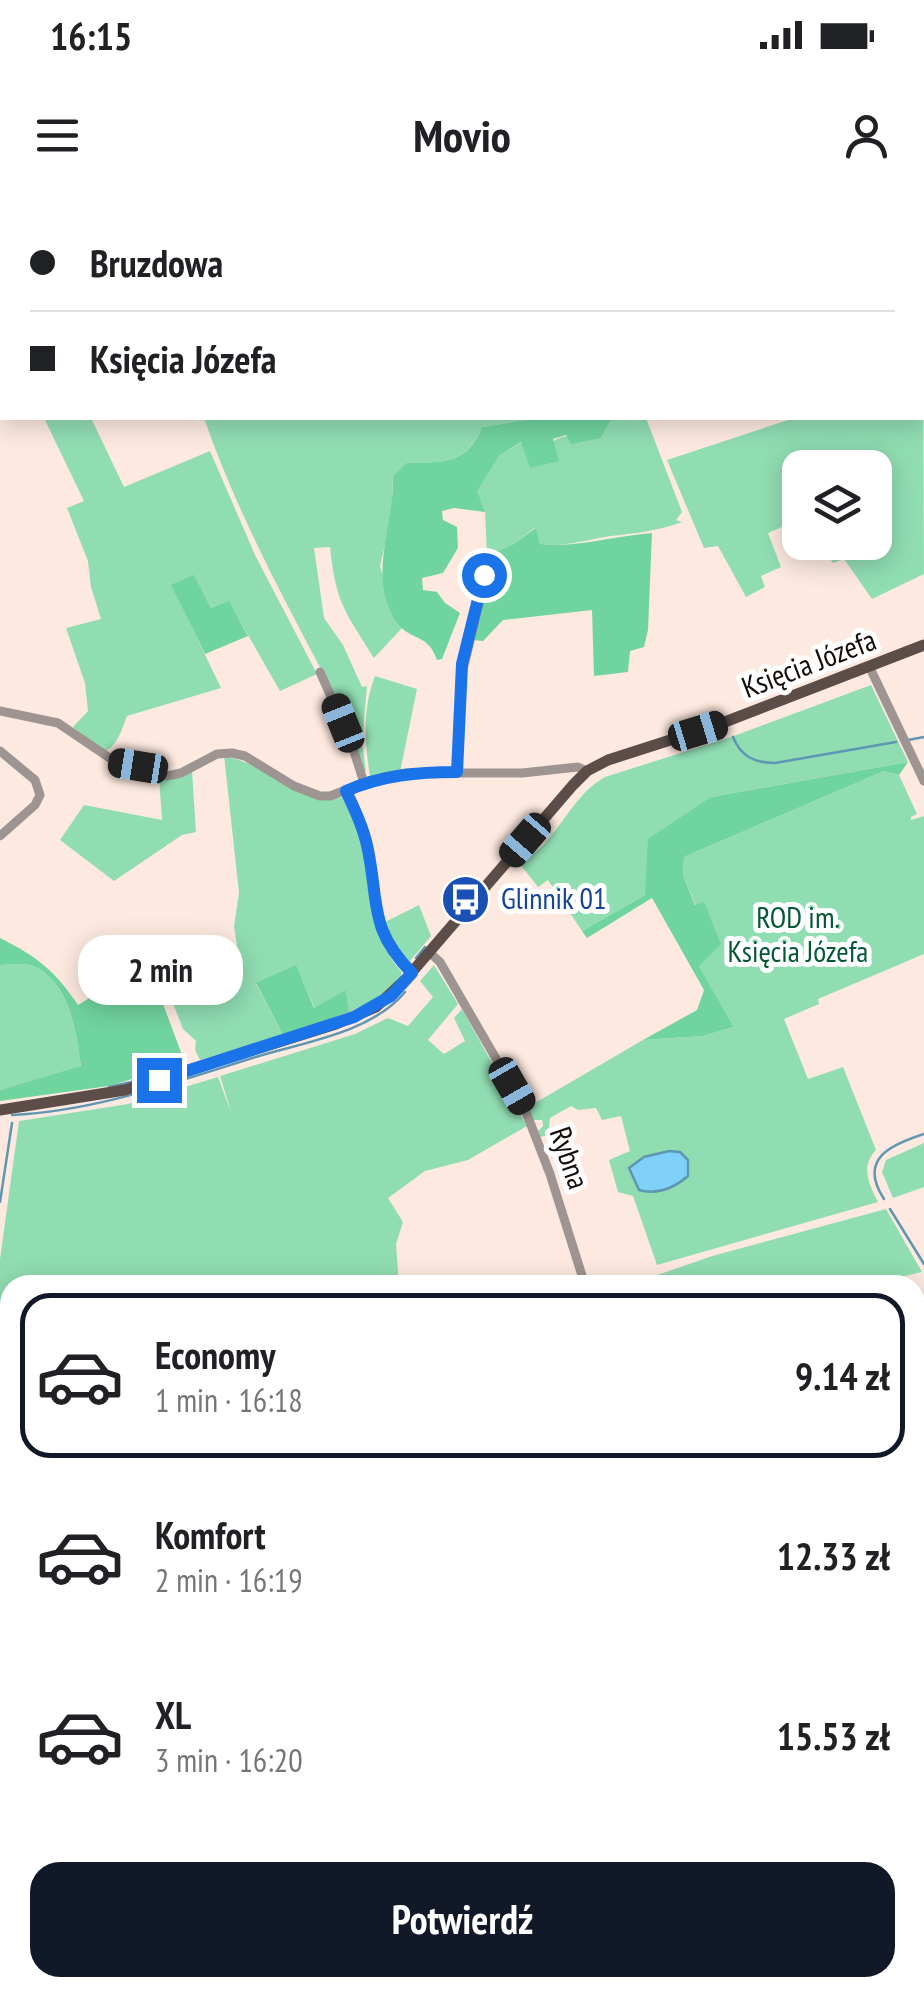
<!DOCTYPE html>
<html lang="pl">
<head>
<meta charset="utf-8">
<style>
	:root { --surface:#fff; --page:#f6f6f6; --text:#202124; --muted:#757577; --line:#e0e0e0; --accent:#111827 }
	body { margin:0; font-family:"PT Sans Narrow",sans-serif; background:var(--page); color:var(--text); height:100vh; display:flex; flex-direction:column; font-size:38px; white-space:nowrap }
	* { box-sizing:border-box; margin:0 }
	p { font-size:32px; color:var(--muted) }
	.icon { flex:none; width:55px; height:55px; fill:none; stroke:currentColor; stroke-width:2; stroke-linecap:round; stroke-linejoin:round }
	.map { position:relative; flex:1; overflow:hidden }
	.side { position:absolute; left:0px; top:1075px; width:925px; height:722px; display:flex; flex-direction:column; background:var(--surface); border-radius:30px 30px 0 0; box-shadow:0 5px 25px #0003 }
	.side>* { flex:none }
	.banner { position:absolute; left:0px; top:0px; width:925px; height:220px; box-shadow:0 5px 25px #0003; display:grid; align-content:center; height:220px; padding:0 30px; background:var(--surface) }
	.buttons { position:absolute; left:782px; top:250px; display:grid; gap:20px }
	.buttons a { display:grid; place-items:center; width:110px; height:110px; border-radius:20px; background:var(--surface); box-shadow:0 5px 25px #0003; font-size:50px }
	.end { position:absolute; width:45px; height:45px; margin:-22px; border:12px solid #1a73e8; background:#fff; box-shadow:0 0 0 5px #fff }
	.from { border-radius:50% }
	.bubble { position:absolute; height:70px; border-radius:30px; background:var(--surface); box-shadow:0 5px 25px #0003; font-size:32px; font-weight:700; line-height:70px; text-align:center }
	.car { position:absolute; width:30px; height:60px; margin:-30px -15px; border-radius:12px; box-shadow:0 0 8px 2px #0007; background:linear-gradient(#222 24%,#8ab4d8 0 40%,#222 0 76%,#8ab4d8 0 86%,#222 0) }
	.banner b { display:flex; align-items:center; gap:35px; height:95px; font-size:38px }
	.banner b+b { border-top:2px solid var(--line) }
	.banner i { width:25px; height:25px; background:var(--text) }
	ul { padding:18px 0 0; list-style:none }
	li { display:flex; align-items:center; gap:30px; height:165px; margin:0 20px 15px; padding:0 10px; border:5px solid transparent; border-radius:30px }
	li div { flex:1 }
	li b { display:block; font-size:38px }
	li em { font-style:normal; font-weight:700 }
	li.selected { border-color:var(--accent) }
	li>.icon { width:90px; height:90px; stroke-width:1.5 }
	.action { display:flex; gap:20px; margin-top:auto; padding:20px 30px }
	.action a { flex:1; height:115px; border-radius:30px; background:var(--accent); color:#fff; font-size:40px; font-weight:700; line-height:115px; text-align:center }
	.status { display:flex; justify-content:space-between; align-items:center; height:70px; padding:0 50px; background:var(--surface); direction:ltr }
	.status svg { height:28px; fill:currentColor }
	header { display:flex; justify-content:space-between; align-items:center; height:130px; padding:0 30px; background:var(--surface); font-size:45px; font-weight:700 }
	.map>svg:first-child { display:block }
	.green { fill:#91ddb2 }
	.forest { fill:#70d49f }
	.water { fill:#80d1f9; stroke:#5f96b1; stroke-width:2.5 }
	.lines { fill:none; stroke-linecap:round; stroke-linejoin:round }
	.stream { stroke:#5f96b1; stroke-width:2.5 }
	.ferry { stroke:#29566b; stroke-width:2.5; stroke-dasharray:12 10; stroke-linecap:butt }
	.minor { stroke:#9e9592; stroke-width:9 }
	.major { stroke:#5c4d48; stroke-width:11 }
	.route { stroke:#1a73e8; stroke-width:12 }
	.labels { text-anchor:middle; stroke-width:10; stroke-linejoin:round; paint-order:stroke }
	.street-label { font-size:30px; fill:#130d09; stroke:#fff }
	.transit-label { font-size:30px; fill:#164399; stroke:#fff; text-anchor:start }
	.park-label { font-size:30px; fill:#045836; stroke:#fff }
</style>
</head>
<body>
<div class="status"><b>16:15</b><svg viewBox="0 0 49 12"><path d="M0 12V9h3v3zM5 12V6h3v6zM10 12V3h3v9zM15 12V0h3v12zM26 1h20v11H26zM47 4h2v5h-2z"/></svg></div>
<header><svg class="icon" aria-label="menu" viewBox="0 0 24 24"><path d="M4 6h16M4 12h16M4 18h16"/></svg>Movio<svg class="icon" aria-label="person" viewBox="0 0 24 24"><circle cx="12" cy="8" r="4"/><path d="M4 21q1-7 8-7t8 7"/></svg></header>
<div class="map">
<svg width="924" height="1796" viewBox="0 0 924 1796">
	<rect width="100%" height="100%" fill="#fde9df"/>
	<path class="green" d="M 923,148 L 924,374 L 872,399 L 844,359 L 833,363 L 819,343 L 875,342 L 875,268 L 800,268 L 800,319 L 768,333 L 781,367 L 761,376 L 765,387 L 746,397 L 718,346 L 704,348 L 667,260 L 794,218 L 922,218 Z
		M 44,218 L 91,218 L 124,287 L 210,251 L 256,357 L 317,474 L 280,491 L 229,402 L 211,408 L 194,376 L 172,386 L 221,488 L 127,516 C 122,529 117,547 104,552 L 73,527 L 88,511 L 85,483 L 66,428 L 101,419 L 91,387 L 88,361 L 67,308 L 84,301 Z
		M 204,218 L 538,218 L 482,227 C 466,265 444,262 408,263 L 393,276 L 392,316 L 380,366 L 398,423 L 402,428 L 374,458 C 345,411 336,404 330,347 L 314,348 L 324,418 L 343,445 L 362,487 L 367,486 L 362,543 L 366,571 L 364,572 C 350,539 339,502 322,471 C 278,388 235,307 204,218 Z
		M 612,218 L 646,218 L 682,312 L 676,320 L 682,322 C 658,331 637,333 611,336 C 584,340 569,347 540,344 L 535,328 L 512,345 L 496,352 L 488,378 L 485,312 L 476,291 L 499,256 L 522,242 L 530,268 C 558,232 556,234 601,238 Z
		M 375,476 L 417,489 L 400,572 L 370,577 C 365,543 362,509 375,476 Z
		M 871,485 L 908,562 L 711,597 L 646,687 L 645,695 L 582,731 L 548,680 L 538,687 L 519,663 C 528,657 538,651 545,643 C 565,621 578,592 605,577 L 728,538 Z
		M 224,555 L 259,567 L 324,599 L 343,597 C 348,605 355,614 358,624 C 378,676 361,725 401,771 L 401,778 L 382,796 L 349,812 L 346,790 L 315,809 L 296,766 L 256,784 L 283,835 L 200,860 L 195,850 L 196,841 L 183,829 L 167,788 L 241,772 L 234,726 L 239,693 Z
		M 192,570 L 196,632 L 182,635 L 114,681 L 60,640 L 84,605 L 162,620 L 159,577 L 172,579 Z
		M 884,571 L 899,575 L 917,614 L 911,617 L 911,620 L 924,616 L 924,754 L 818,799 L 819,804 L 784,819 L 808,879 L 843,867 L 876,950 C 860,967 869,984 878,1002 L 657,1065 L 633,996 L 618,992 L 609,960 L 630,951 L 621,916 L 602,920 L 596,908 L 578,910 L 571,906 L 550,918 L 548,935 L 540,937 L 538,931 L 543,926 L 542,920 L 533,920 L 528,907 L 643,840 L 703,836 L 734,827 L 699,766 L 704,703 L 696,706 L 683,675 L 684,657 Z
		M 419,705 L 431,736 L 410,761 L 401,755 L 383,723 Z
		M 0,765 C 10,765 24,763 33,766 C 70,782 76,832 81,867 L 0,890 Z
		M 434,765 L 458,804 L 428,840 L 444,854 L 465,841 L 454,818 L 462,809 L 527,926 L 468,960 L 425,971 L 388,998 L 403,1022 L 396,1044 L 399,1085 L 10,1085 L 10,1378 L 0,1372 L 0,1059 L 19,921 L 128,904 L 218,877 L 232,915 L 220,876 L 355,834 L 388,818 L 408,826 L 433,797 L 420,781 Z
		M 924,943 L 924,987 L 893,998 L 882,972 L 886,960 Z
		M 886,1009 L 922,1072 L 865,1085 L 629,1085 L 712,1056 Z
		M 915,1088 L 924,1115 L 924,1229 L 915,1231 Z
		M 924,1238 L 924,1355 L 915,1356 L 915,1240 Z
		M 924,1697 L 924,1796 L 904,1796 L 903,1793 L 876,1796 L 495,1796 L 495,1789 L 515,1788 L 915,1788 L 915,1699 Z
		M 229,1788 L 415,1788 L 413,1796 L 234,1796 Z"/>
	<path class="forest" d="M 538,218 L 612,218 L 601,238 L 571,244 L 566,235 L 553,239 L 559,261 L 530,268 L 521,242 L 499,256 L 477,291 L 485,312 L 454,308 L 442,311 L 443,320 L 457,327 L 458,348 L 443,373 L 422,378 L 423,390 L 437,392 L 445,403 L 460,413 L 442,459 L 437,460 C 428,433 411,441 398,424 C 365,380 395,325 393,276 L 407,263 C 443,262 467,265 482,227 Z
		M 536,328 L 540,344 C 577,348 614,336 652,333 L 648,430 L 644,447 L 630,451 L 628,472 L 594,476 L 592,410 L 503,420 L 483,441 L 472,440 L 496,352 L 512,345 Z
		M 194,375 L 211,408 L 229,401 L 248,436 L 205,454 L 171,385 Z
		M 908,562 L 899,575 L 884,571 L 684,657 L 683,675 L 695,705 L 704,702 L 721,744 L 699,766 L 734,827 L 703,836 L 643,840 L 697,810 L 704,790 L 652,698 L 587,738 L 582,731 L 645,695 L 648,639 L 711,597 Z
		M 0,738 C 38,757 55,771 78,805 L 143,765 L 153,777 L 185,863 L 109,886 L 0,901 L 0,890 L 81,866 C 76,832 70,782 33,766 C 24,763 10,765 0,765 Z
		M 296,765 L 314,808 L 346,790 L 349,812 L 283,835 L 256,783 Z"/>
	<path class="water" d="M 669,951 L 680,952 L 688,960 L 688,976 C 674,988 657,995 639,990 L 629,968 L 644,957 Z
		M 0,1370 L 10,1376 L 10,1485 L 0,1481 Z"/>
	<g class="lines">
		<path class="stream" d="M 733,537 C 741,557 755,563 775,563 L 896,542
			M 908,540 L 924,537
			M 416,758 L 425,747
			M 167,871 L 185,865
			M 109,887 L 136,881
			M 12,915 C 97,911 178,881 259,856 C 306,842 372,832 405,792
			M 884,999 C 858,959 890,945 924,934
			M 0,1002 L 12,923
			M 890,1009 L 924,1064
			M 899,1794 L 899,1796
			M 273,1796 L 290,1788"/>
		<path class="ferry" d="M 0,1413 L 10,1418
			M 915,1646 L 924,1643"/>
		<path class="minor" d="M 870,468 L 924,581
			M 320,472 L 351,542 L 364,583
			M 0,511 L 58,523 L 117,563 L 152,569 L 167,576 L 181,573 L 217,554 L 232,553 L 245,556 L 294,586 L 320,596 L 330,596 L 369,581 L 406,573 L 522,573 L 578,567 L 587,571
			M 0,551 L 35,580 L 40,595 L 35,605 L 0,636
			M 457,572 L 461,478 L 483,387 L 483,356
			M 346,591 C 355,610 364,629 368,650 C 378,701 370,733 412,773
			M 429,752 L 440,762 L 524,907 L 550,974 L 585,1085
			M 0,1594 L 10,1595
			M 0,1698 L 10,1693
			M 221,1788 L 226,1796
			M 52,1796 L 56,1788"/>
		<path class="major" d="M 0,910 L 125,890 L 336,824 L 376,807 L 406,779 L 573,585 L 587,571 L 608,560 L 717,525 L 924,445"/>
	</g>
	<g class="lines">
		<path class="route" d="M 159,880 L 354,817 L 391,796 L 412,773 C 369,729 379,704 368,650 C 364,629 355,610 346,591 C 382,575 418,572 457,572 L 462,464 L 484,375"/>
	</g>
	<defs>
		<symbol id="bus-disc" viewBox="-11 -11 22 22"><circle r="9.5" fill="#1a4fb4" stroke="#fff"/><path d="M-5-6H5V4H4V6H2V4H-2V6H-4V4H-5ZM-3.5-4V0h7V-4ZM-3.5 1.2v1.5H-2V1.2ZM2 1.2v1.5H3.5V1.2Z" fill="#fff"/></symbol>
	</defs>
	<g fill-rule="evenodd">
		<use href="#bus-disc" x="438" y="672" width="55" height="55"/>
	</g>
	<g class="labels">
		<g class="street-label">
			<text transform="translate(809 464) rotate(-21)" y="10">Księcia Józefa</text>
			<text transform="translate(569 958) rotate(71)" y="10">Rybna</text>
		</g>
		<g class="transit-label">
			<text x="501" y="709">Glinnik 01</text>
		</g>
		<g class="park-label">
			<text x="798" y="728">ROD im.<tspan x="798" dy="34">Księcia Józefa</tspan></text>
		</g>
	</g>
</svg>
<div class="buttons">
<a><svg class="icon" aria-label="layers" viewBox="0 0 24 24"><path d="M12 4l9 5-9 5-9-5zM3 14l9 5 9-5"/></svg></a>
</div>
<i class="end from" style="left:484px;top:375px"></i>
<i class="end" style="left:159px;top:880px"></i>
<div class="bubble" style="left:78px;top:735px;width:165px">2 min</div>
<i class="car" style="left:343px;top:523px;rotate:338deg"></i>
<i class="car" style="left:698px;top:531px;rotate:73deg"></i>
<i class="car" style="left:138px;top:566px;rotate:279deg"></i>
<i class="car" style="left:525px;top:640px;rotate:221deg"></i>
<i class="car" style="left:512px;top:886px;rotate:150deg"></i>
<div class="banner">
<b><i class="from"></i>Bruzdowa</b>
<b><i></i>Księcia Józefa</b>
</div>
<section class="side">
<ul>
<li class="selected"><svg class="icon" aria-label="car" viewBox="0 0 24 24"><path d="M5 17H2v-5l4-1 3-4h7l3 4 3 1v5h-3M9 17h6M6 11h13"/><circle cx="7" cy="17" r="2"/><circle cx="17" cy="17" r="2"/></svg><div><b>Economy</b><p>1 min · 16:18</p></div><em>9.14 zł</em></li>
<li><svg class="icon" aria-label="car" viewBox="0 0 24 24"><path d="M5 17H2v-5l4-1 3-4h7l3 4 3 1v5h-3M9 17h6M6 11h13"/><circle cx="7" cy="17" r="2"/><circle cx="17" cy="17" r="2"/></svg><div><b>Komfort</b><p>2 min · 16:19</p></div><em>12.33 zł</em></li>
<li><svg class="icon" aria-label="car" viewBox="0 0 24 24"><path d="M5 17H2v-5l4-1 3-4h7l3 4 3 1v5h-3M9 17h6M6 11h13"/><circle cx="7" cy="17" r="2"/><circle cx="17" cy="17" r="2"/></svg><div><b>XL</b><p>3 min · 16:20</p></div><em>15.53 zł</em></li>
</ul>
<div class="action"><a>Potwierdź</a></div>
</section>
</div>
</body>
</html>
